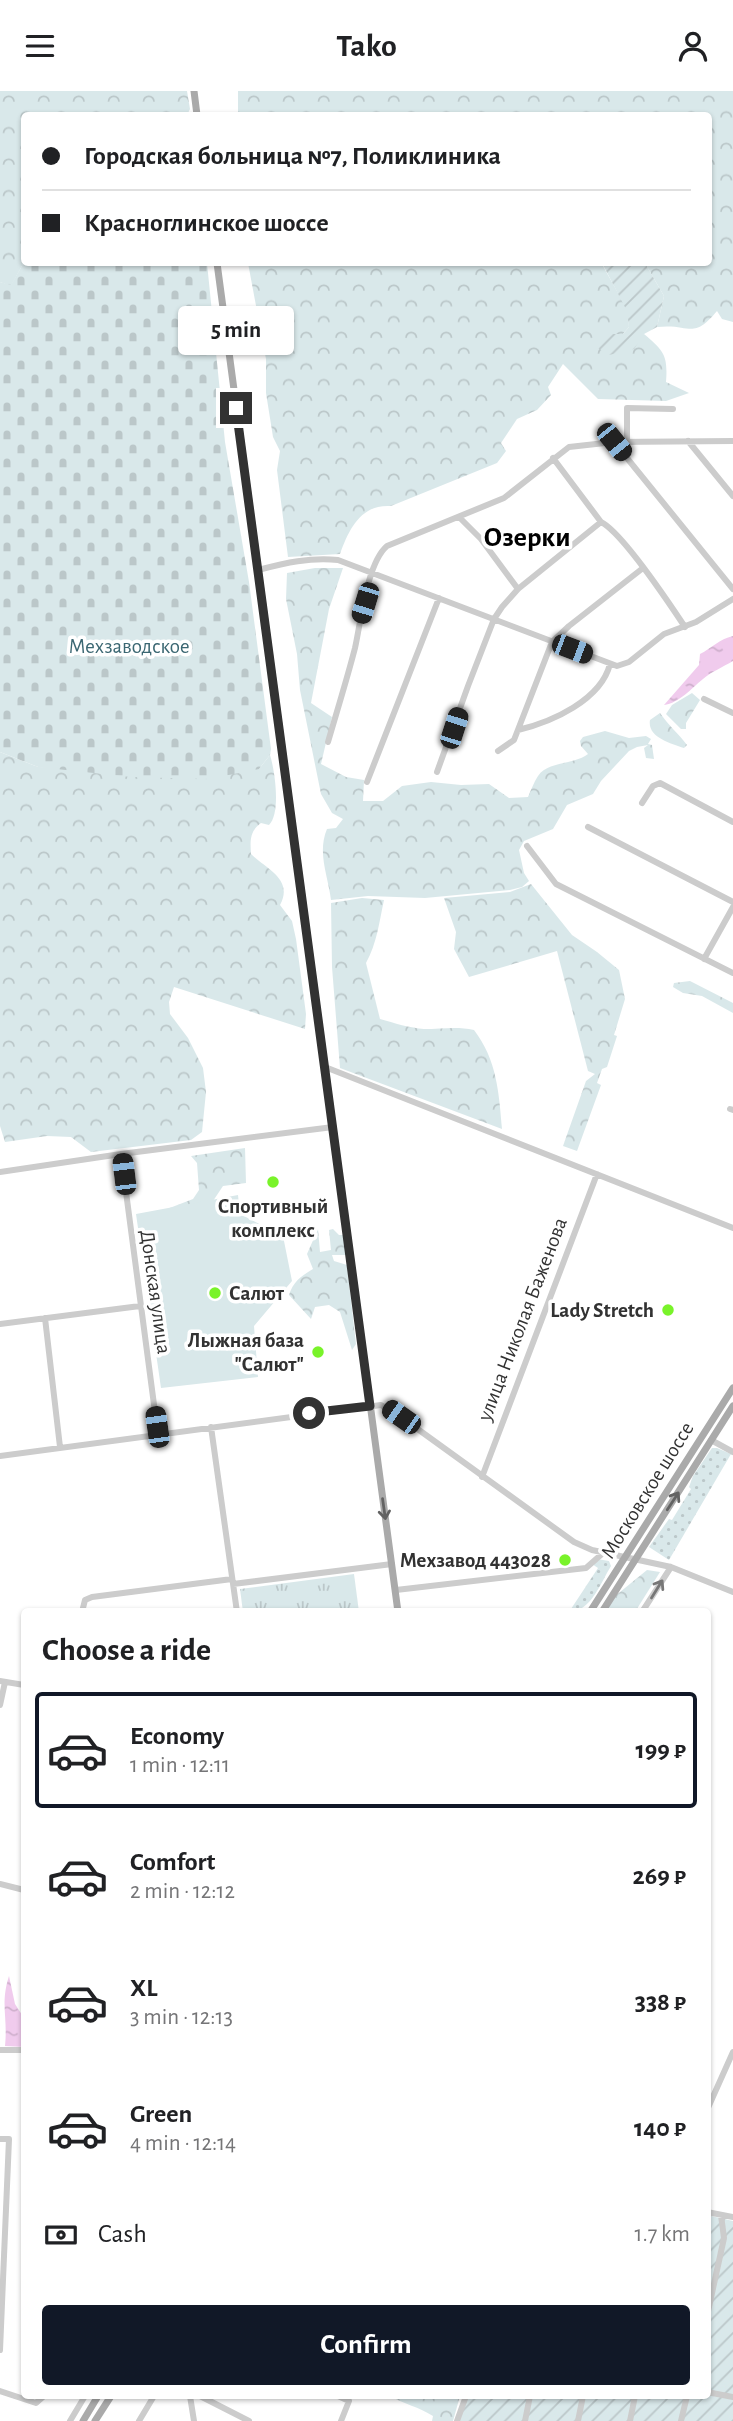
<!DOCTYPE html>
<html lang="en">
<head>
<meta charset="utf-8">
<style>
	:root { --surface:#fff; --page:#f6f6f6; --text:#202124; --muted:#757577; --line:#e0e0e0; --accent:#111827 }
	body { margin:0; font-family:"Alegreya Sans",sans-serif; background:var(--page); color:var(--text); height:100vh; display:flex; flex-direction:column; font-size:26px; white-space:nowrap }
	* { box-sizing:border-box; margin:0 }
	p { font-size:23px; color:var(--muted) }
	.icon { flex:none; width:38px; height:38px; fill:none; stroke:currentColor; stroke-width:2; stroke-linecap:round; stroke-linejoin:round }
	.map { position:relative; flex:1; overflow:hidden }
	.panel { position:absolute; left:21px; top:1517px; width:690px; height:791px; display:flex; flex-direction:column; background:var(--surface); border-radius:7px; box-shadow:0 2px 5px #0004 }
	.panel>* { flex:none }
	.guide { position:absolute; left:21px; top:21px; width:691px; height:154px; border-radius:7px; box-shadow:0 2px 5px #0004; display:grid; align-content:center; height:154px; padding:0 21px; background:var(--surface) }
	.end { position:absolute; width:32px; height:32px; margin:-16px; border:9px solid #323232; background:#fff; box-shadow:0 0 0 4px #fff }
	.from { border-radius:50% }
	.bubble { position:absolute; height:49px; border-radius:7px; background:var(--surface); box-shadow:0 2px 5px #0004; font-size:23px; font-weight:700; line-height:49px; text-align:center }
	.car { position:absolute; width:21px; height:42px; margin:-21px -10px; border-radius:9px; box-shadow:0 0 5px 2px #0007; background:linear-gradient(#222 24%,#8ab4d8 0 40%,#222 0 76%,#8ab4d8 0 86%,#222 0) }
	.guide b { display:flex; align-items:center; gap:24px; height:66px; font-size:26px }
	.guide b+b { border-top:2px solid var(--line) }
	.guide i { width:18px; height:18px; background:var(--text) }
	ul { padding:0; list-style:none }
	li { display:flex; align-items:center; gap:21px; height:116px; margin:0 14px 10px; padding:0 7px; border:4px solid transparent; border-radius:7px }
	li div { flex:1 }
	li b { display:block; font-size:26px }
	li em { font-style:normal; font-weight:700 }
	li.current { border-color:var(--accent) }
	li>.icon { width:63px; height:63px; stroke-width:1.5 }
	h2 { padding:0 21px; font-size:32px; line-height:84px }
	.pay { display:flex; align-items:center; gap:18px; height:77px; padding:0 21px; font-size:26px }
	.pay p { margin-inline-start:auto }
	.cta { display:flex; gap:14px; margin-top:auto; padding:14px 21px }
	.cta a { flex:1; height:80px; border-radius:7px; background:var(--accent); color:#fff; font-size:28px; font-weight:700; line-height:80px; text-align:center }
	header { display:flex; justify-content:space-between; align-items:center; height:91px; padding:0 21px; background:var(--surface); font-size:32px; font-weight:700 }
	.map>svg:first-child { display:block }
	.grass { fill:url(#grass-dots) }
	.forest { fill:url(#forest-crowns) }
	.cemetery { fill:url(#cemetery-stones) }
	.park { fill:url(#park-tufts) }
	.garden { fill:url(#garden-furrows) }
	.pitch { fill:#d9e8ea }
	.water { fill:url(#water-ripples) }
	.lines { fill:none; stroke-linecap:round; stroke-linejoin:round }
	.minor { stroke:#ccc; stroke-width:6 }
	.major { stroke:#aaa; stroke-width:7 }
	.oneway { stroke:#626262 }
	.oneway2 { stroke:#777 }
	.route { stroke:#323232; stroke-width:9 }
	.poi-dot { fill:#79f32a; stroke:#fff; stroke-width:2.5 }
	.labels { text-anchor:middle; stroke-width:7; stroke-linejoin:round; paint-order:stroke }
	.park-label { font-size:21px; fill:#3b6772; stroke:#fff }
	.poi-label { font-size:21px; font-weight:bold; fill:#323232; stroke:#fff; text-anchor:end }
	.street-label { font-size:21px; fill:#323232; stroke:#fff }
	.district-label { font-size:28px; font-weight:bold; fill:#000; stroke:#fff }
</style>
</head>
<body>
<header><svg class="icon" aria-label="menu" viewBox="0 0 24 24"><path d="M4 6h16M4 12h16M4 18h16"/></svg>Tako<svg class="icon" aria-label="person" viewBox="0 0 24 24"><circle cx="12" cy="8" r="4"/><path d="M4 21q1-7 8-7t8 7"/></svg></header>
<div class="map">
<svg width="733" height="2330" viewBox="0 0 733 2330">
	<defs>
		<pattern id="grass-dots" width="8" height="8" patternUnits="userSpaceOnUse" patternTransform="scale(1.75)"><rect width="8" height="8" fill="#d9e8ea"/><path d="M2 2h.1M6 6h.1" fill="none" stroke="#bbc7c9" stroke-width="1.8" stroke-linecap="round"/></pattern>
		<pattern id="forest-crowns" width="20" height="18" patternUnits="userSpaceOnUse" patternTransform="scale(1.75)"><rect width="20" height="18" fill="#d9e8ea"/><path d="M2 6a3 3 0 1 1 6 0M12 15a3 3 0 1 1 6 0" fill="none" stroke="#bbc7c9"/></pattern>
		<pattern id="cemetery-stones" width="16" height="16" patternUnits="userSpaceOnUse" patternTransform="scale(1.75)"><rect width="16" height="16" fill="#d9e8ea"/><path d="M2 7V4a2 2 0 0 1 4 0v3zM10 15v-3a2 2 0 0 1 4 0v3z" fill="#bbc7c9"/></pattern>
		<pattern id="park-tufts" width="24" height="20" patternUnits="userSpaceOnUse" patternTransform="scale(1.75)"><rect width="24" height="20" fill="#d9e8ea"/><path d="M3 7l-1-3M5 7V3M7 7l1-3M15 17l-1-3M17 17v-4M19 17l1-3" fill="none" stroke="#bbc7c9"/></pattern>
		<pattern id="garden-furrows" width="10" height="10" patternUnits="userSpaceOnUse" patternTransform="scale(1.75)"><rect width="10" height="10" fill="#d9e8ea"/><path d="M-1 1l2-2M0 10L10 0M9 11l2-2" fill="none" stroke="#bbc7c9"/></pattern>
		<pattern id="water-ripples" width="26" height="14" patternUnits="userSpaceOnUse" patternTransform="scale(1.75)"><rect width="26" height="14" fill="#f0cbed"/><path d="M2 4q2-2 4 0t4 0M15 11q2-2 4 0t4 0" fill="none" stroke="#ceafcc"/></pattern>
	</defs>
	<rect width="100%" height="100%" fill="#fff"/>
	<path class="grass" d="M 712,1357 L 717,1357 L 731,1363 L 669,1469 L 649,1456 L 669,1428 L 672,1429 L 691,1398 L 689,1396 L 693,1385 Z
		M 597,1468 L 609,1470 L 611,1475 C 601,1491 591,1521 569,1521 L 598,1477 L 592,1473 Z"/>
	<path class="forest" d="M 0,0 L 187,0 L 190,18 L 187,24 L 24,24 L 24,171 L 11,195 L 0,191 Z
		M 238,0 L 733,0 L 733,231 L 722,228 L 717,220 C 692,250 691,232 657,236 L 664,205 L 645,172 L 709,172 L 709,24 L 238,24 Z
		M 248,172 L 605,172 L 603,175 L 628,220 L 629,236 L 623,243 L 598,257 L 644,243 C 664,260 668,264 666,291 L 689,302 L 666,310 L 598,308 L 563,273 L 548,296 L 551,304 L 537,319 L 517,328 L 501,352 L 506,360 L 497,372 L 391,415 C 361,413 349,438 340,463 L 288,466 L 277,379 L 280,360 L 273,346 L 266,302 L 266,268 Z
		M 315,477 L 343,477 L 329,518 L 311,612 L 332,626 L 321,673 L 346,686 L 364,689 L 363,710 L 383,710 L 402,695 L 431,691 L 461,694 L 489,693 L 509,707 L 528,706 C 531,699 534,691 538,685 C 548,670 574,674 588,663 L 581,655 L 580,650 L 583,646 L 605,640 L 629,647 L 646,645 L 651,648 L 648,653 L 652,654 L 654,668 L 646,667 L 644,657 L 648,654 L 637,656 L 629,660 L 601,690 L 593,703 L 567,714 L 553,738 L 524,750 L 519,759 L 524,782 L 529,790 L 522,796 L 510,799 L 425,807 L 368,805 L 331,809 C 328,784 317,762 327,738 L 336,737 L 343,728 L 332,722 L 321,703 L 300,599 L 297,563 L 286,508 L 287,482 Z
		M 692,602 L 700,609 L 686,632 L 686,638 L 681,638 L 666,623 L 672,614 Z
		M 660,622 C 668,634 679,643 687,654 L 684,657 C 670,652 647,646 650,629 Z
		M 0,661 L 38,676 L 259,678 L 270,664 C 275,680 281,722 269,734 L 261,732 C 250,740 250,749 251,763 C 266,778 294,788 280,814 L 292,830 L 296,848 L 306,923 L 305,938 L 174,896 L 169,911 L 170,923 L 188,947 L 203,977 L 206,1001 L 202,1041 L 191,1049 L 91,1061 L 71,1046 L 47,1045 L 5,1051 L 0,1035 Z
		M 531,793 L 572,844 L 597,861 L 619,879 L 625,908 L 614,944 L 617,945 L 607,976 L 602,978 L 597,992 L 601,994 L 577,1060 L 563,1055 L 586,990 L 595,983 L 588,980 L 557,860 L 469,886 L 454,858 L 456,841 L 444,807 L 510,801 Z
		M 362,807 L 384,809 C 379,832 377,852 366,872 L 380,928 C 394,932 410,937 424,938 C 442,938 457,935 474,939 C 497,969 499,1002 502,1038 L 340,977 L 332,876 L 331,812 Z
		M 690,890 L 733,912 L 733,922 L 702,905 L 683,902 L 673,896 L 674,892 Z
		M 245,1057 L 246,1092 L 223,1095 L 213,1110 L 167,1118 L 193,1108 L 199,1099 L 197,1072 L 191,1065 Z
		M 318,1138 L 320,1161 L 331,1159 L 329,1139 L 333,1138 L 339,1144 L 345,1144 L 346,1164 L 332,1164 L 334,1170 L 347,1174 L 356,1253 L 352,1259 L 340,1221 L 329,1214 L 315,1216 L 311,1228 L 289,1204 C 293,1191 301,1185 313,1178 L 307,1163 Z
		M 647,1479 L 660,1481 L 635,1521 L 602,1521 L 609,1510 Z
		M 390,2305 L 460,2305 L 453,2330 L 432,2330 L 433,2325 C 419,2316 404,2313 390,2305 Z"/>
	<path class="cemetery" d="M 24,171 L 207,172 L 225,351 L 249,491 L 271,658 L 270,664 L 259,678 L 209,688 L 131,686 L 38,676 L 0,661 L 0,191 L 11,194 Z"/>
	<path class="park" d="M 354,1483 L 359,1521 L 243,1521 L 240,1498 Z"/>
	<path class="garden" d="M 605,172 L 645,172 L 664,205 L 657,236 L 644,243 L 634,258 L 609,264 L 598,257 L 604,243 L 623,243 L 629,236 L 627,220 L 603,174 Z
		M 707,2124 L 733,2130 L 733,2330 L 458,2330 L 467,2305 L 707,2305 Z"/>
	<path class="pitch" d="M 238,1104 L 240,1123 L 283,1145 L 292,1190 L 254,1235 L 258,1286 L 161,1297 L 136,1123 Z"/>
	<path class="water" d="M 733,545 L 733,570 C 723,576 711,581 703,588 C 692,597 679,612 664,614 L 699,574 L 700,563 C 712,557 719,548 733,545 Z
		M 9,1885 L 15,1913 L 24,1927 L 24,1956 L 5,1955 C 8,1926 0,1913 9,1885 Z"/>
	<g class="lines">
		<path class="minor" d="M 688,350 L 733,405
			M 614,351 L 733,498
			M 627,351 L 627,317 L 673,318
			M 553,367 L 601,431 C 623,442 669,512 685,536
			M 459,426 L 481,448 L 518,498
			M 258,479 C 285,472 310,466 338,469 L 617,575 L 629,571 L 664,543 L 696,531 L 733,508
			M 704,608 L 733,622
			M 518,639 C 552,631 601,609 610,573
			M 328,651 C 337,620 347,588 355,557 C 361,530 367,472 387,455 L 504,407 L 569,356 L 614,351 L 733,350
			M 498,660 L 514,649 L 552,551 L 569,535 L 643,477
			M 437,681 L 468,595 L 494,528 L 502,516 L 518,498 L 601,431
			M 367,691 L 439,507
			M 642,712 L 653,695 L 660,692 L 733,731
			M 588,736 L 733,811
			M 527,755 L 556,793 L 733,882
			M 704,868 L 733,816
			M 325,976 L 733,1137
			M 730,1018 L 733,1019
			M 121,1063 L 158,1344
			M 0,1081 L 121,1063 L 333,1036
			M 45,1227 L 60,1356
			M 0,1233 L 140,1215
			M 211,1336 L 237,1521
			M 711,1349 L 733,1361
			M 0,1365 L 381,1314 L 401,1326 L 574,1451 L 592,1459 L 671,1476 L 733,1501
			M 482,1386 L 597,1083
			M 233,1493 L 392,1473
			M 396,1499 L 586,1477 L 603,1462
			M 82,1521 L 85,1509 L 92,1506 L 232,1488
			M 642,1521 L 671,1476
			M 0,1590 L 24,1594
			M 0,1614 L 5,1591
			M 0,1793 L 24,1799
			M 0,1959 L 24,1959
			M 707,2019 L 733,1961
			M 0,2048 L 9,2048 L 0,2259
			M 707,2121 L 733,2126
			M 707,2225 L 724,2147 L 721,2124
			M 0,2300 L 36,2312 L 44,2305
			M 707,2301 L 733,2306
			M 190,2305 L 194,2330
			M 200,2305 L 249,2330
			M 338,2305 L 349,2310 L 341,2330
			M 70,2330 L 85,2305
			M 139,2330 L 154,2305
			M 457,2330 L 466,2305
			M 525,2330 L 530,2305
			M 578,2330 L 583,2305
			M 630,2330 L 635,2305
			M 681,2330 L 687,2305"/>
		<path class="major" d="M 194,0 L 197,24
			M 217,172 L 398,1521
			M 590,1521 L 733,1297
			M 602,1521 L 733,1315
			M 83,2330 L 98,2305
			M 95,2330 L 111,2305"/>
	</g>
	<defs><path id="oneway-shaft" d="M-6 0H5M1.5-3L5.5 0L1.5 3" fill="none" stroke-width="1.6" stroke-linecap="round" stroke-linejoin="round" transform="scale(1.75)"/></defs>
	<g class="oneway">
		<use href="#oneway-shaft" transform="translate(673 1410) rotate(-57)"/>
		<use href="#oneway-shaft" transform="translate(384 1418) rotate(82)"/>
	</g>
	<use class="oneway2" href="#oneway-shaft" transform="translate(657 1498) rotate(-58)"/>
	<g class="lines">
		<path class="route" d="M 236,317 L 370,1315 L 309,1322"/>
	</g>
	<g class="poi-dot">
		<circle cx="273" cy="1091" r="7"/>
		<circle cx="215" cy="1202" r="7"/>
		<circle cx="668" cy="1219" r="7"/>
		<circle cx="318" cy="1261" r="7"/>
		<circle cx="565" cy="1469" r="7"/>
	</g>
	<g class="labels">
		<g class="park-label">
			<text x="129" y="562">Мехзаводское</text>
		</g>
		<g class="poi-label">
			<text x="273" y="1122" text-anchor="middle">Спортивный<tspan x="273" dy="24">комплекс</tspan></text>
			<text x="229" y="1209" text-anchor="start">Салют</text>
			<text x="654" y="1226">Lady Stretch</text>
			<text x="304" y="1256">Лыжная база<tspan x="304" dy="24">"Салют"</tspan></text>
			<text x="551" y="1476">Мехзавод 443028</text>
		</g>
		<g class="street-label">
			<text transform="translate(156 1201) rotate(82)" y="7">Донская улица</text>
			<text transform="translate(522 1228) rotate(-69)" y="7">улица Николая Баженова</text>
			<text transform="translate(647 1399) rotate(-58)" y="7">Московское шоссе</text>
		</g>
		<g class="district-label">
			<text x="527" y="455">Озерки</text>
		</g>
	</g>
</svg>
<i class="end from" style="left:309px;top:1322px"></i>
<i class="end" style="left:236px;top:317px"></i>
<div class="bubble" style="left:178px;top:215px;width:116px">5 min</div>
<i class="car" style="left:614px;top:351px;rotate:141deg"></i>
<i class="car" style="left:365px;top:512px;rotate:197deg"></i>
<i class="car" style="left:572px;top:558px;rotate:111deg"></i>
<i class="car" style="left:454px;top:637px;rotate:18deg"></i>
<i class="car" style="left:124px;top:1083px;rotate:353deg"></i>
<i class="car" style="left:401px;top:1326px;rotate:305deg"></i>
<i class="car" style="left:157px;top:1336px;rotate:352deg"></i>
<div class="guide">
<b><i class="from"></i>Городская больница №7, Поликлиника</b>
<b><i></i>Красноглинское шоссе</b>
</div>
<section class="panel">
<h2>Choose a ride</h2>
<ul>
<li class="current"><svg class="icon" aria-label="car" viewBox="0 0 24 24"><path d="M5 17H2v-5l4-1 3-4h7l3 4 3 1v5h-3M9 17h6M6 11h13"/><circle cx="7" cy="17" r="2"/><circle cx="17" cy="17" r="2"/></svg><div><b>Economy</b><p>1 min · 12:11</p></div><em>199 ₽</em></li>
<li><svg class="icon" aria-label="car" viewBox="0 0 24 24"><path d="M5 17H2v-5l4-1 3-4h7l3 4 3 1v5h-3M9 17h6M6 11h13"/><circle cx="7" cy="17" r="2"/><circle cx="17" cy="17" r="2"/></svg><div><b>Comfort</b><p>2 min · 12:12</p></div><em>269 ₽</em></li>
<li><svg class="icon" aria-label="car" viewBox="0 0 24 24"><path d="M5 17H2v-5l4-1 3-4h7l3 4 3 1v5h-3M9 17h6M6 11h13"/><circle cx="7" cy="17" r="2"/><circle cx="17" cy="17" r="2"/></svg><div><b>XL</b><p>3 min · 12:13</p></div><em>338 ₽</em></li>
<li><svg class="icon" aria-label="car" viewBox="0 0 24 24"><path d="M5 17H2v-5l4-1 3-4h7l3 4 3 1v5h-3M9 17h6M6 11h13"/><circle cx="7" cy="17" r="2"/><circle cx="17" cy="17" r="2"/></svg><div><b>Green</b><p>4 min · 12:14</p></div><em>140 ₽</em></li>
</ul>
<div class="pay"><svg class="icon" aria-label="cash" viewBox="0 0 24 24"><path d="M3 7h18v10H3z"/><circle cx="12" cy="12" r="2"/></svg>Cash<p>1.7 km</p></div>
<div class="cta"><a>Confirm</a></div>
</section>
</div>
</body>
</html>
